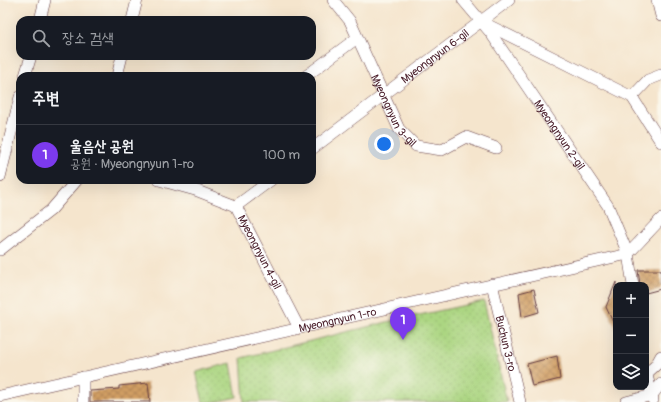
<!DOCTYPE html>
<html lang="ko">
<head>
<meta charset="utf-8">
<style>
  body { margin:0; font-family:Pangolin,"Poor Story",sans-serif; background:#242831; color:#f1f3f6 }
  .controls { position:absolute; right:12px; bottom:12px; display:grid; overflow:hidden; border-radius:8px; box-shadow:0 4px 16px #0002 }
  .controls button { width:36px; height:36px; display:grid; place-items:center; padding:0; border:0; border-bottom:1px solid #363941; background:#171b24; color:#f1f3f6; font:20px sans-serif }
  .you { position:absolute; left:384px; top:144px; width:14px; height:14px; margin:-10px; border:3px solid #fff; border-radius:50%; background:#1a73e8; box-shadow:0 0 0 6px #1a73e833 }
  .badge { display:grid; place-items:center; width:26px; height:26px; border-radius:50%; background:#7c3aed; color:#fff; font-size:13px; font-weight:700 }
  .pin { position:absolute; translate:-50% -33px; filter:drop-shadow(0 1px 2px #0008) }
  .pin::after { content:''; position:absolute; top:21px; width:14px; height:12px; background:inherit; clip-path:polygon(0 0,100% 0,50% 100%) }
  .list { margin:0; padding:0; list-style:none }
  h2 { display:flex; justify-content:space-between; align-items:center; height:52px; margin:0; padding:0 16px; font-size:17px }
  h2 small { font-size:13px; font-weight:400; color:#9ea1a6 }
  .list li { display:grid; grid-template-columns:26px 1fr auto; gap:12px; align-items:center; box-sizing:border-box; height:60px; padding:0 16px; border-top:1px solid #363941 }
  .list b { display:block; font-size:15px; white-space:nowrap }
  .list p { margin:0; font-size:13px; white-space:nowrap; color:#9ea1a6 }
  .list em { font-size:13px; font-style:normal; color:#9ea1a6 }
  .icon { flex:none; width:22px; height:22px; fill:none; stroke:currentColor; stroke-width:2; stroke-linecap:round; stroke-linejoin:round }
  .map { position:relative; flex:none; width:661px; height:402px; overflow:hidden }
  .search { position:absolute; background:#171b24; box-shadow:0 4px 16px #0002; left:16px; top:16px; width:300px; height:44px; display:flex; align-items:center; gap:10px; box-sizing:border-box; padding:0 14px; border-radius:12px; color:#9ea1a6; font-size:15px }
  .panel { position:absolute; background:#171b24; box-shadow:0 4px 16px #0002; left:16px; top:72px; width:300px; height:112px; border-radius:12px }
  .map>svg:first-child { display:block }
  .park { fill:url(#park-dots); stroke:#7b7a56 }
  .building { fill:url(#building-cross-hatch) }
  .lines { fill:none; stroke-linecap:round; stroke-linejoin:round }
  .minor-casing { stroke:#643d43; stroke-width:12 }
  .minor { stroke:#fff; stroke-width:11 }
  .labels { text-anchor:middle; stroke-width:3.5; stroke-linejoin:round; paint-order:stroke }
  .street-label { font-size:11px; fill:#4a1f2b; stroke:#fbf7ec }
</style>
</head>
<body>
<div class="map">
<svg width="661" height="402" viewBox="0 0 661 402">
  <defs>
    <pattern id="park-dots" width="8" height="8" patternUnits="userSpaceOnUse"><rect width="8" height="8" fill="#acd682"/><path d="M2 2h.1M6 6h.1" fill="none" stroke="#96b770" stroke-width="1.8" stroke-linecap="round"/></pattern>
    <pattern id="building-cross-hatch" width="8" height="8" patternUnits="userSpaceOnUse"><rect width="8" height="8" fill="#d09e63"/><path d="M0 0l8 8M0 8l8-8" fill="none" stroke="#ab8052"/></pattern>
  </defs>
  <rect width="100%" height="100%" fill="#fbf7ec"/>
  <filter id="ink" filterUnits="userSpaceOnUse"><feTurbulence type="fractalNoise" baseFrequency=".025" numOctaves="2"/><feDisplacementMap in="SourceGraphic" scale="8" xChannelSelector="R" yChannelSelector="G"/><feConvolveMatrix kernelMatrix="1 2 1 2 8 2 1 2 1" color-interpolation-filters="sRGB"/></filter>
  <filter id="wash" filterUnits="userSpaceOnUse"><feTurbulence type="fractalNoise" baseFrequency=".012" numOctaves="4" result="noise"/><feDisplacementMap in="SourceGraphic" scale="16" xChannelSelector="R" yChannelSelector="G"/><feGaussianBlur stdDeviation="0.9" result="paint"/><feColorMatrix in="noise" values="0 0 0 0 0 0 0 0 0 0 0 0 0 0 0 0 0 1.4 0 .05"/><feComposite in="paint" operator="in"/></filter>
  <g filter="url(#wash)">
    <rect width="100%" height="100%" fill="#f5e5cd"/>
    <!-- park -->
    <path class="park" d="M 484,301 L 507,402 L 244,402 L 241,358 L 387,322 Z
      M 231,363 L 237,397 L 215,402 L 203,402 L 196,372 Z"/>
    <g id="blocks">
      <!-- building -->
      <path class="building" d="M 638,270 L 661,270 L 661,289 L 646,293 L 646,285 L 640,285 Z
        M 616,282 L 616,329 L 606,307 Z
        M 534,289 L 539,312 L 522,317 L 519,293 Z
        M 557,356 L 560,379 L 532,386 L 527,364 Z
        M 148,383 L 150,402 L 90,402 L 90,391 L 119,389 L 119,386 Z"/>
    </g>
  </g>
  <g filter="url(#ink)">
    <use href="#blocks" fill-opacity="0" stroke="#643d43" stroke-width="1"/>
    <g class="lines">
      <defs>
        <g id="minor">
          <path id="s1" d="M 333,0 L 350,21 L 399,129 L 416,146 L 442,150 L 466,137 L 496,148"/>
          <path id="s2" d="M 463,0 L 490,32 L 608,206 L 628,254 L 633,285"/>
          <path d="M 657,0 L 661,16"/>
          <path d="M 40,20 L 45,0"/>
          <path d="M 132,20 L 137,0"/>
          <path d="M 486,24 L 632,97 L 661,142"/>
          <path d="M 25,76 L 31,56"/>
          <path d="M 117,76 L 122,56"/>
          <path d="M 306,76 L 357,38"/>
          <path d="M 632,97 L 648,80 L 661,75"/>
          <path id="s3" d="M 312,149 L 509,0"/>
          <path d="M 0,177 L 20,97"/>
          <path id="s4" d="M 159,180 L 195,190 L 236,206 L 299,328"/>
          <path d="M 236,206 L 271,180"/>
          <path d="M 0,250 L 51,210 L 77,180"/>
          <path id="s5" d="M 492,284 L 520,402"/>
          <path d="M 646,371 L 653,400"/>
          <path d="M 646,374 L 656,365 L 661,356"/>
          <path id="s6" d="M 0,396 L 628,254 L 661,219"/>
          <path d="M 83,402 L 83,377"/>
          <path d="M 626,402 L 652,395 L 661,384"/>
        </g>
      </defs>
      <!-- minor casing -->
      <use href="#minor" class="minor-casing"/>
      <!-- minor -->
      <use href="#minor" class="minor"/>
    </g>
  </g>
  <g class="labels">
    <!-- street labels -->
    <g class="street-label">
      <text dy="4" stroke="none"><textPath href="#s3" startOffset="154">Myeongnyun 6-gil</textPath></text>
      <text dy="4" stroke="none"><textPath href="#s1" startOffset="127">Myeongnyun 3-gil</textPath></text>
      <text dy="4" stroke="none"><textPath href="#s2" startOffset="166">Myeongnyun 2-gil</textPath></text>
      <text dy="4" stroke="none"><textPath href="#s4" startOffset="133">Myeongnyun 4-gil</textPath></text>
      <text dy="4" stroke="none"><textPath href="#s6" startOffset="346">Myeongnyun 1-ro</textPath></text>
      <text dy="4" stroke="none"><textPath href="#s5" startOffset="61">Buchun 3-ro</textPath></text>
    </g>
  </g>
</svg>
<div class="controls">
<button>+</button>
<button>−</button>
<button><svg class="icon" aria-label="layers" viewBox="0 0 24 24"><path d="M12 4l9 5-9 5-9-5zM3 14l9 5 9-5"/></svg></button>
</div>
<div class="you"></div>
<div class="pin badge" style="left:403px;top:340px">1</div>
<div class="search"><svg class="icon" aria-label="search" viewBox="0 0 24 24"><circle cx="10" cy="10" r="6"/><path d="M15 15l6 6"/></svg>장소 검색</div>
<section class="panel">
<h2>주변<small></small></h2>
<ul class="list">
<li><span class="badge">1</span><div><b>울음산 공원</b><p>공원 · Myeongnyun 1-ro</p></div><em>100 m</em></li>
</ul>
</section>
</div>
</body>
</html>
